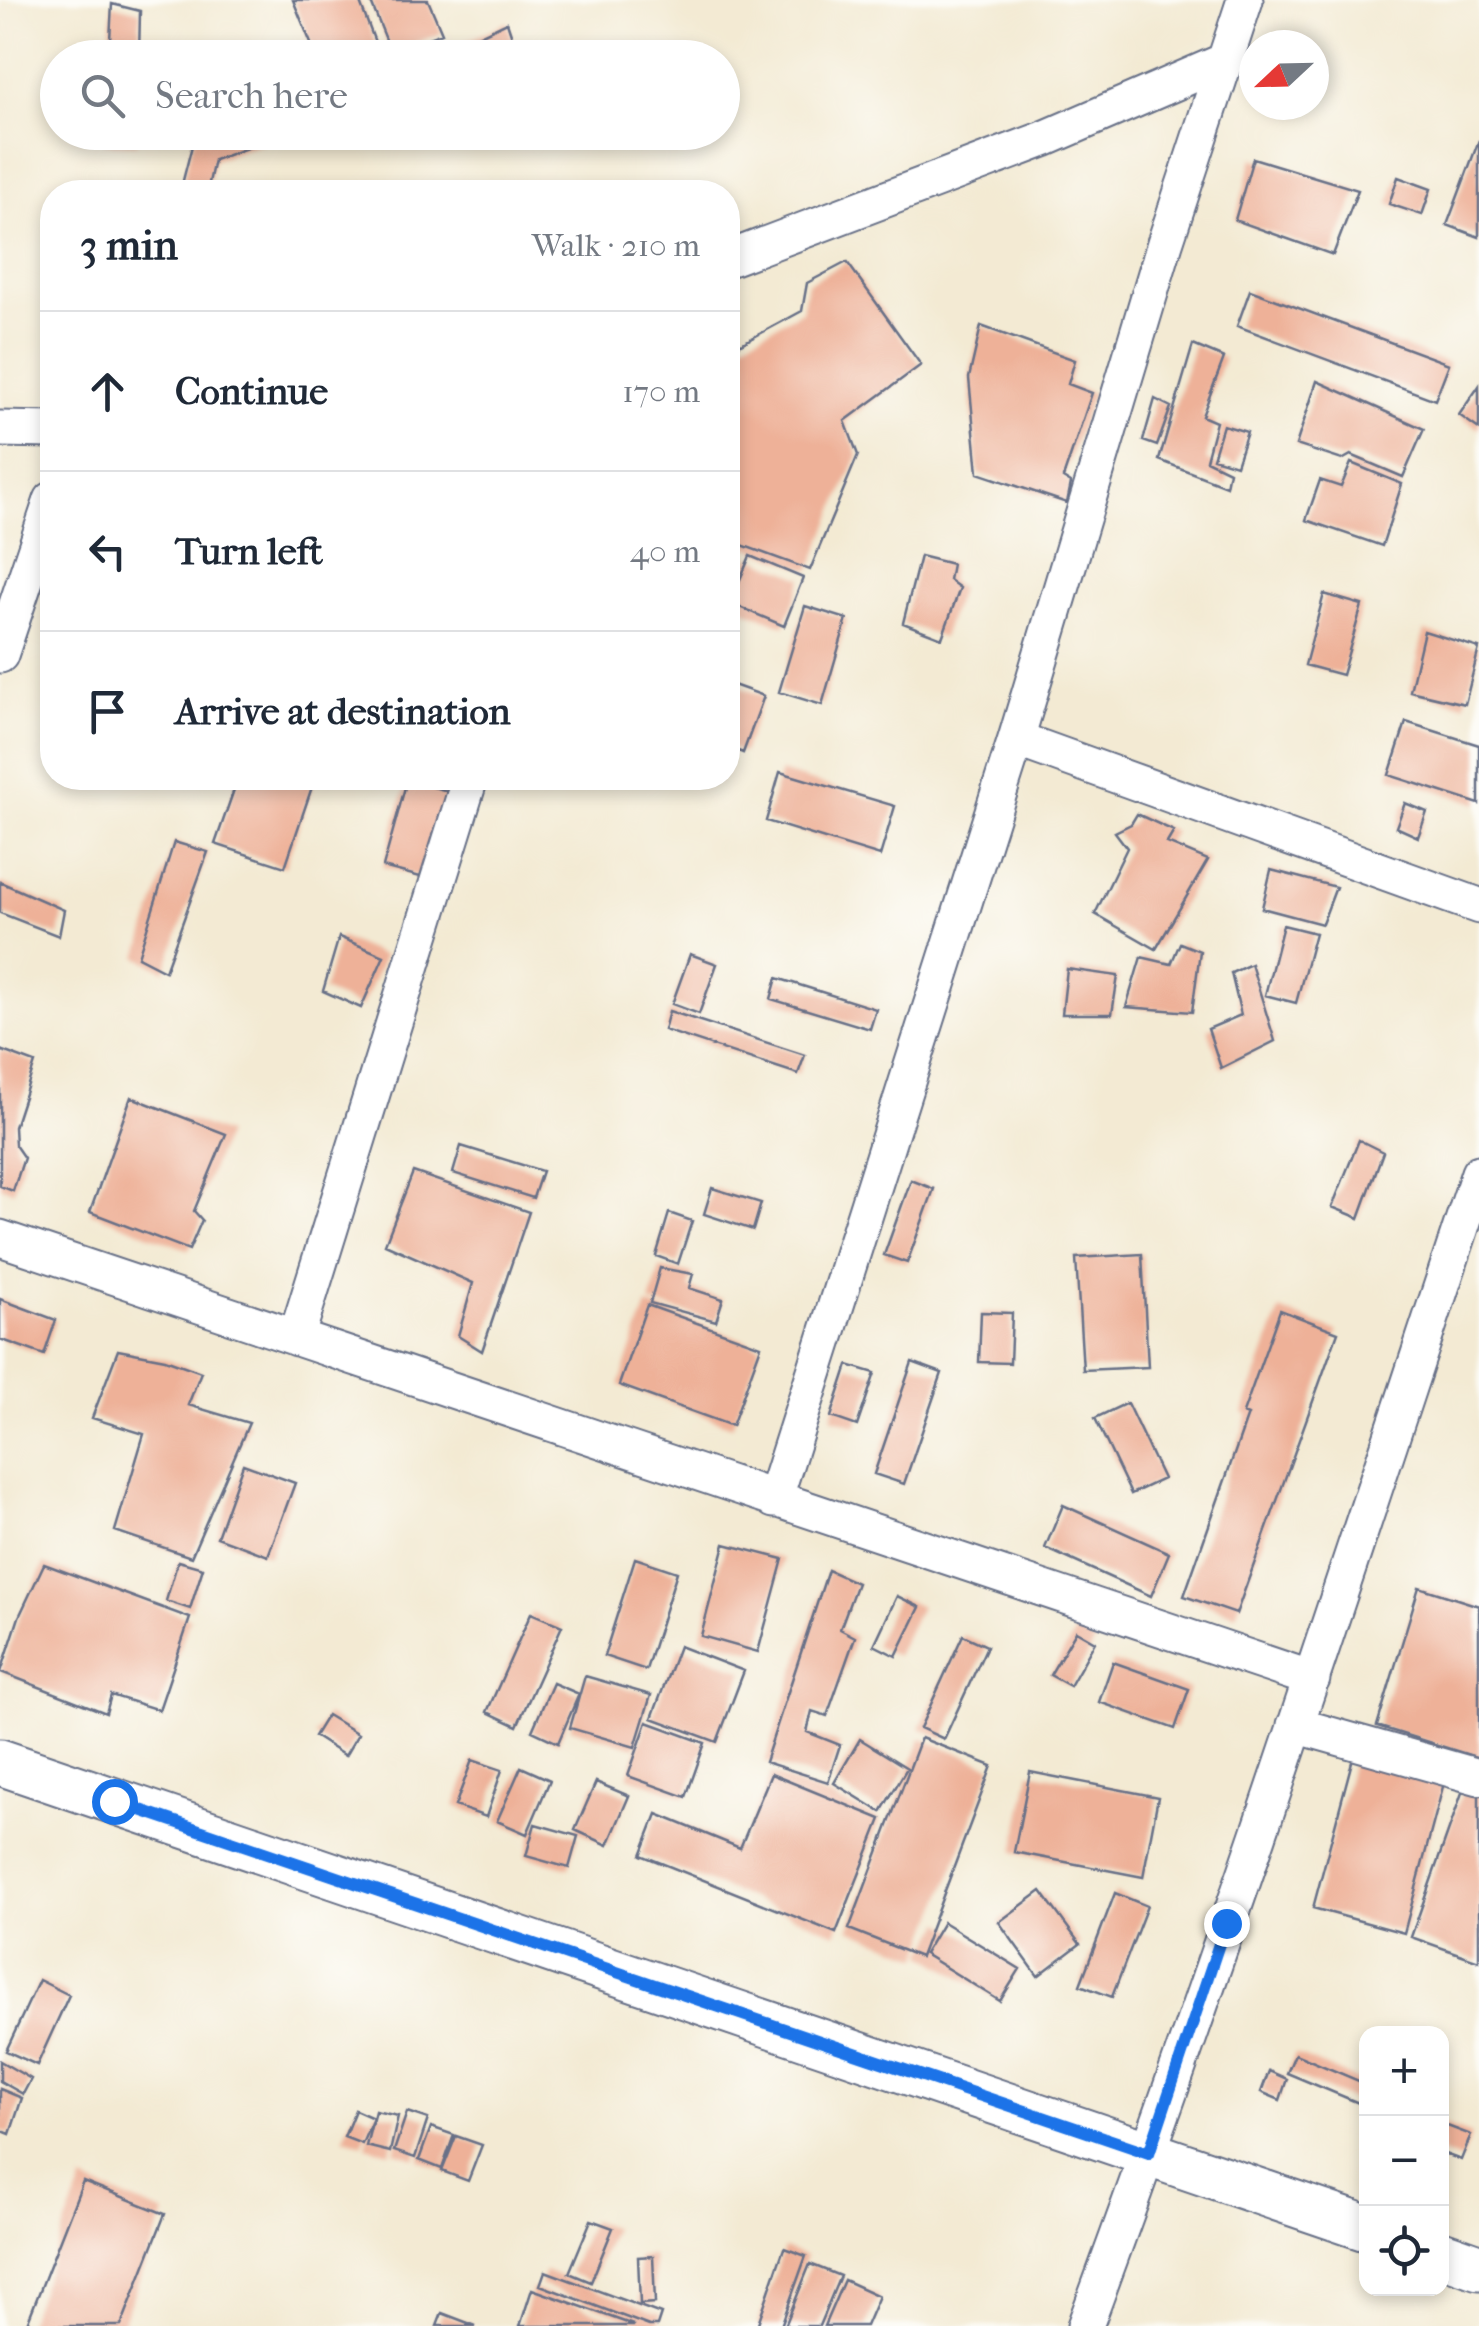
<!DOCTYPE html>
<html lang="en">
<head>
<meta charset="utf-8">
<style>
  body { margin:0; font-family:"IM FELL French Canon",serif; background:#f6f6f7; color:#1f2937 }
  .controls { position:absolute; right:30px; bottom:30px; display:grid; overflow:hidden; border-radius:20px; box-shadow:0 5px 15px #0003 }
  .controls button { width:90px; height:90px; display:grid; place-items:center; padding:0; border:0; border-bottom:2px solid #e0e1e3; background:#fff; color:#1f2937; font:50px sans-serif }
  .compass { position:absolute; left:1239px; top:30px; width:90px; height:90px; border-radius:50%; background:#fff; box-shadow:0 5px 15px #0003; rotate:248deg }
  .stop { position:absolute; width:30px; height:30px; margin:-22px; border:8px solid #1a73e8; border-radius:50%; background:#fff }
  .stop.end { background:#1a73e8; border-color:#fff; box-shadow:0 2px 10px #0008 }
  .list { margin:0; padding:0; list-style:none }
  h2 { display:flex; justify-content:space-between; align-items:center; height:130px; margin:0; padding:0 40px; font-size:42px }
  h2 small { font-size:32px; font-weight:400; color:#747a83 }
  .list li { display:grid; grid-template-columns:65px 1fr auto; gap:30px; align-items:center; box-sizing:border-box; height:160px; padding:0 40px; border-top:2px solid #e0e1e3 }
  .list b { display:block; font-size:38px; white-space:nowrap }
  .list em { font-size:32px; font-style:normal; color:#747a83 }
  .icon { flex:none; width:55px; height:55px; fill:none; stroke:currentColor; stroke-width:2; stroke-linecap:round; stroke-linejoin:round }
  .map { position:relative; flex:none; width:1479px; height:2326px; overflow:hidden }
  .search { position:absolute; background:#fff; box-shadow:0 5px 15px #0003; left:40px; top:40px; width:700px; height:110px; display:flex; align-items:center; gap:25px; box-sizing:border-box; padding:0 35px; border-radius:55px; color:#747a83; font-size:38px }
  .panel { position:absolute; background:#fff; box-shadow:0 5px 15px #0003; left:40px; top:180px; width:700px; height:610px; border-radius:40px }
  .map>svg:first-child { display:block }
  .building { fill:#eeb198 }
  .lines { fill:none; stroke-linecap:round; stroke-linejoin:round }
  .minor-casing { stroke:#677087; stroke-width:39 }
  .tertiary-casing { stroke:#677087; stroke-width:49 }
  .minor { stroke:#fff; stroke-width:35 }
  .tertiary { stroke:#fff; stroke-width:45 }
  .route { stroke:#1a73e8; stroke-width:12 }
</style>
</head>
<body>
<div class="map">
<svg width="1479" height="2326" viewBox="0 0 1479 2326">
  <rect width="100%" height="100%" fill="#fdfcf7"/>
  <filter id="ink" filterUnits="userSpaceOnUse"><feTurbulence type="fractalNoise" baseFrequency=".01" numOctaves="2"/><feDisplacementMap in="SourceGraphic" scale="20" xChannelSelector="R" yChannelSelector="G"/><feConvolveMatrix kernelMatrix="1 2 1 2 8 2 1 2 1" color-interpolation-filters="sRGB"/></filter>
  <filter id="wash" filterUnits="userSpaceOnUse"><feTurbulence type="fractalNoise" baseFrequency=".0048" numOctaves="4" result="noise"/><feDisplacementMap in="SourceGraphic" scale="40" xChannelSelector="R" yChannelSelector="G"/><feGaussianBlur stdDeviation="2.25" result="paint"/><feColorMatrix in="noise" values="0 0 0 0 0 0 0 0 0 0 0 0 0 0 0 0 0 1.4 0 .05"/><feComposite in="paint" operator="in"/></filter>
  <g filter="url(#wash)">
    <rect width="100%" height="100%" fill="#f3ead3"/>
    <g id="blocks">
      <!-- building -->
      <path class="building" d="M 293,0 L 359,0 L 381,58 L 317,58 Z
        M 370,0 L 428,0 L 442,33 L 391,52 Z
        M 112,4 L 140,11 L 139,58 L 109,58 Z
        M 507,22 L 519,58 L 432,58 Z
        M 106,132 L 137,132 L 137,144 L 105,144 Z
        M 209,132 L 270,132 L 269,140 L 214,160 L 207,192 L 180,192 L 194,138 Z
        M 339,132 L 381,132 L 380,142 L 338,136 Z
        M 1479,140 L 1479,237 L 1447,225 Z
        M 1253,158 L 1358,190 L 1333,255 L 1235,220 Z
        M 1398,177 L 1431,189 L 1422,215 L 1389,204 Z
        M 847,262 L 921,365 L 845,421 L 858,455 L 810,570 L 728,540 L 728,351 L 802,311 L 807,283 Z
        M 1250,290 L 1449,364 L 1435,400 L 1237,326 Z
        M 981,326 L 1075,360 L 1068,384 L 1092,393 L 1063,478 L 1071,483 L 1067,503 L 978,473 L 969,378 Z
        M 1193,345 L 1224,358 L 1202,416 L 1216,422 L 1206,460 L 1229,471 L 1226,486 L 1159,460 Z
        M 1317,381 L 1424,429 L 1403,477 L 1351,455 L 1342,460 L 1296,445 Z
        M 1479,386 L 1479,429 L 1459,415 Z
        M 1155,399 L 1171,407 L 1157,446 L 1143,441 Z
        M 1223,425 L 1247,432 L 1236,465 L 1213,458 Z
        M 1351,463 L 1402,484 L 1382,546 L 1306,520 L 1320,480 L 1341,487 Z
        M 750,556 L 803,578 L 784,626 L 730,603 Z
        M 920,556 L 952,564 L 949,580 L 960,588 L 942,638 L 903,623 Z
        M 1324,594 L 1362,605 L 1342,675 L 1305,665 Z
        M 805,606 L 847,619 L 822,705 L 779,692 Z
        M 1424,631 L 1479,648 L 1465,704 L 1410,691 Z
        M 728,683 L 764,696 L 743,753 L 728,747 Z
        M 1406,722 L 1479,745 L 1479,804 L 1389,775 Z
        M 780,772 L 895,806 L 880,856 L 766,821 Z
        M 238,778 L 315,778 L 285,867 L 215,844 Z
        M 407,780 L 448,791 L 424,878 L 383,867 Z
        M 1405,803 L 1427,812 L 1418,837 L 1396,827 Z
        M 1137,814 L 1174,831 L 1167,843 L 1208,860 L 1156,949 L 1095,914 L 1127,848 L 1115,832 L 1131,824 Z
        M 174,842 L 208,852 L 165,971 L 138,957 Z
        M 1271,870 L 1336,887 L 1322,924 L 1262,908 Z
        M 0,882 L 64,910 L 59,936 L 0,913 Z
        M 1283,925 L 1315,933 L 1296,1003 L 1265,995 Z
        M 339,937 L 384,956 L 361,1008 L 323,991 Z
        M 1180,943 L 1200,951 L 1192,1012 L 1126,1007 L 1141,957 L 1171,964 Z
        M 690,954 L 717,964 L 699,1014 L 672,1004 Z
        M 1251,964 L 1275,1041 L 1221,1068 L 1208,1029 L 1241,1015 L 1231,973 Z
        M 1067,969 L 1118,976 L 1112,1014 L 1062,1014 Z
        M 777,978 L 876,1009 L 870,1029 L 771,999 Z
        M 669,1011 L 805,1055 L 798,1074 L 664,1030 Z
        M 0,1050 L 35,1063 L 14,1127 L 15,1145 L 24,1158 L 13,1191 L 0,1186 Z
        M 131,1097 L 226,1134 L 194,1211 L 202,1220 L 189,1250 L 90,1212 Z
        M 1359,1140 L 1383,1152 L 1359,1218 L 1332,1207 Z
        M 461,1146 L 542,1171 L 533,1198 L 453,1173 Z
        M 413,1172 L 529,1212 L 482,1351 L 458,1336 L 473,1283 L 385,1244 Z
        M 911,1180 L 934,1189 L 907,1263 L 884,1255 Z
        M 712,1188 L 761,1203 L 753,1230 L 704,1214 Z
        M 669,1213 L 692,1221 L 678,1264 L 656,1256 Z
        M 1142,1254 L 1148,1367 L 1083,1370 L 1076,1258 Z
        M 660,1268 L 693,1274 L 689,1288 L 723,1299 L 716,1321 L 650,1303 Z
        M 0,1299 L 56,1320 L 44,1355 L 0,1339 Z
        M 647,1305 L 761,1346 L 732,1426 L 619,1385 Z
        M 1280,1310 L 1338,1332 L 1236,1614 L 1184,1596 L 1248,1415 L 1243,1413 Z
        M 981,1312 L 1012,1313 L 1010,1363 L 979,1362 Z
        M 118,1350 L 165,1359 L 201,1372 L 188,1405 L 249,1423 L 191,1557 L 115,1531 L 144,1434 L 92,1418 Z
        M 912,1362 L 942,1373 L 904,1484 L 874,1474 Z
        M 848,1365 L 875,1373 L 857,1426 L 831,1417 Z
        M 1127,1403 L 1163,1479 L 1131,1494 L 1095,1418 Z
        M 243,1464 L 295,1483 L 268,1556 L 217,1537 Z
        M 1063,1505 L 1169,1553 L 1151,1596 L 1045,1548 Z
        M 725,1544 L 783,1559 L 758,1652 L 701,1636 Z
        M 635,1558 L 677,1572 L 646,1670 L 604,1656 Z
        M 178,1561 L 203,1568 L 190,1609 L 166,1601 Z
        M 44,1564 L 190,1618 L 159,1710 L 111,1695 L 106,1713 L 1,1672 L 19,1617 Z
        M 828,1570 L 857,1583 L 840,1629 L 855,1637 L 827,1716 L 812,1711 L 807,1732 L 840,1745 L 828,1782 L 765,1762 Z
        M 1419,1587 L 1479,1606 L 1479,1758 L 1377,1726 Z
        M 897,1596 L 920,1607 L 896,1656 L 874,1645 Z
        M 531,1613 L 562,1626 L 517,1726 L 487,1712 Z
        M 1076,1631 L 1095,1642 L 1070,1686 L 1050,1675 Z
        M 963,1635 L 987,1646 L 944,1739 L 920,1728 Z
        M 679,1646 L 744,1671 L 717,1742 L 652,1718 Z
        M 1113,1662 L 1189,1689 L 1175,1729 L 1099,1702 Z
        M 585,1676 L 651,1695 L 635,1747 L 570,1728 Z
        M 553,1683 L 579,1694 L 558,1743 L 532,1731 Z
        M 327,1715 L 358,1734 L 345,1756 L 314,1736 Z
        M 647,1722 L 705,1743 L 686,1797 L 628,1776 Z
        M 921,1738 L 992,1766 L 920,1957 L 849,1929 Z
        M 860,1739 L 907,1768 L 881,1812 L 834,1783 Z
        M 1354,1754 L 1445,1779 L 1404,1933 L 1313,1908 Z
        M 472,1760 L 502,1770 L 486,1817 L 455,1806 Z
        M 521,1767 L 550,1780 L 527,1834 L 497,1821 Z
        M 1030,1772 L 1158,1797 L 1143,1877 L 1014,1852 Z
        M 771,1774 L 881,1819 L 836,1933 L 641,1855 L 657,1814 L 740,1848 Z
        M 596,1782 L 629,1796 L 608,1845 L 575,1830 Z
        M 1465,1784 L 1479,1789 L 1479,1961 L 1411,1937 Z
        M 535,1824 L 578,1836 L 569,1868 L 526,1856 Z
        M 1041,1891 L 1080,1944 L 1038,1976 L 999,1922 Z
        M 1115,1893 L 1147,1906 L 1112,1997 L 1080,1985 Z
        M 943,1922 L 1020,1969 L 1000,2001 L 924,1954 Z
        M 39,1980 L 69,1995 L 37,2065 L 6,2051 Z
        M 1295,2054 L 1366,2084 L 1366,2106 L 1287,2073 Z
        M 0,2061 L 31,2079 L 23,2094 L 0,2081 Z
        M 1269,2071 L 1287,2079 L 1280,2100 L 1261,2092 Z
        M 0,2089 L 22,2098 L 10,2134 L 0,2130 Z
        M 355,2110 L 373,2118 L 362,2144 L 344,2137 Z
        M 375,2111 L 398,2116 L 390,2152 L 366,2146 Z
        M 407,2112 L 428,2119 L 415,2158 L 394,2151 Z
        M 1442,2124 L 1471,2135 L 1461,2160 L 1442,2153 Z
        M 431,2127 L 454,2135 L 442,2169 L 419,2160 Z
        M 456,2136 L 482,2145 L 468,2181 L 442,2171 Z
        M 83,2181 L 165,2214 L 121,2326 L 26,2326 Z
        M 591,2220 L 613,2228 L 591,2282 L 569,2273 Z
        M 784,2248 L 806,2256 L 781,2326 L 757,2326 Z
        M 653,2256 L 655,2303 L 640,2304 L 638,2257 Z
        M 810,2264 L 840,2276 L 819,2326 L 785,2326 Z
        M 545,2271 L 661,2314 L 657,2326 L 649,2326 L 540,2285 Z
        M 844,2280 L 879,2296 L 866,2326 L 824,2326 Z
        M 532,2289 L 633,2325 L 633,2326 L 520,2326 Z
        M 442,2313 L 476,2326 L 437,2326 Z"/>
    </g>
  </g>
  <g filter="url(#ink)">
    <use href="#blocks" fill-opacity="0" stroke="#677087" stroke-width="2.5"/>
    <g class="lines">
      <defs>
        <path id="minor" d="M 728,259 L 1044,139 L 1227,60
          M 0,429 L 52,430
          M 0,655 L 52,500
          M 1016,739 L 1479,906
          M 0,1238 L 1312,1679
          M 296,1338 L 470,778
          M 774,1500 L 1016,739 L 1165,243 L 1245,0
          M 1295,1725 L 1479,1777
          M 1085,2326 C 1226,1945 1351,1559 1479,1173"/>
        <path id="tertiary" d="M 0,1762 L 1366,2228
          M 1442,2254 L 1479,2267"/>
      </defs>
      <!-- minor casing -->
      <use href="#minor" class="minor-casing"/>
      <!-- tertiary casing -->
      <use href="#tertiary" class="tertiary-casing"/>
      <!-- minor -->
      <use href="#minor" class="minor"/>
      <!-- tertiary -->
      <use href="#tertiary" class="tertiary"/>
    </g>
  </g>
  <g class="lines" filter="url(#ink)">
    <!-- route -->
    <path class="route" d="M 114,1801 L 1149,2153 L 1226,1923"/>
  </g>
</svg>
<div class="controls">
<button>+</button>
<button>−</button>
<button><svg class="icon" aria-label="locate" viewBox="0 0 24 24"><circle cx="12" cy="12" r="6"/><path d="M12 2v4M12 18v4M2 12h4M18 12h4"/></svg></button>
</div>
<svg class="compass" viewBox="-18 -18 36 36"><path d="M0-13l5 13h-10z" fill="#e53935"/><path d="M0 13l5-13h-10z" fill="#747a83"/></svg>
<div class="stop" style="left:114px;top:1801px"></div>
<div class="stop end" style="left:1226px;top:1923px"></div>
<div class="search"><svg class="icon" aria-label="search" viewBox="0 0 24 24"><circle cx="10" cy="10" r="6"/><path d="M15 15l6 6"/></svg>Search here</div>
<section class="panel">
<h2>3 min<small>Walk · 210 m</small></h2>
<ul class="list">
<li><svg class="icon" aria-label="ahead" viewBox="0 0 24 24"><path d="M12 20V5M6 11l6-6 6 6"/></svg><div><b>Continue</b></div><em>170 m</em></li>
<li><svg class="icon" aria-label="left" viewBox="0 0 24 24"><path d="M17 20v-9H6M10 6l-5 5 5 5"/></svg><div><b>Turn left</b></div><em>40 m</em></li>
<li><svg class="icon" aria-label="arrive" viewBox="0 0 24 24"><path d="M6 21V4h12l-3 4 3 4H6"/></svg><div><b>Arrive at destination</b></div></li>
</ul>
</section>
</div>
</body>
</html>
